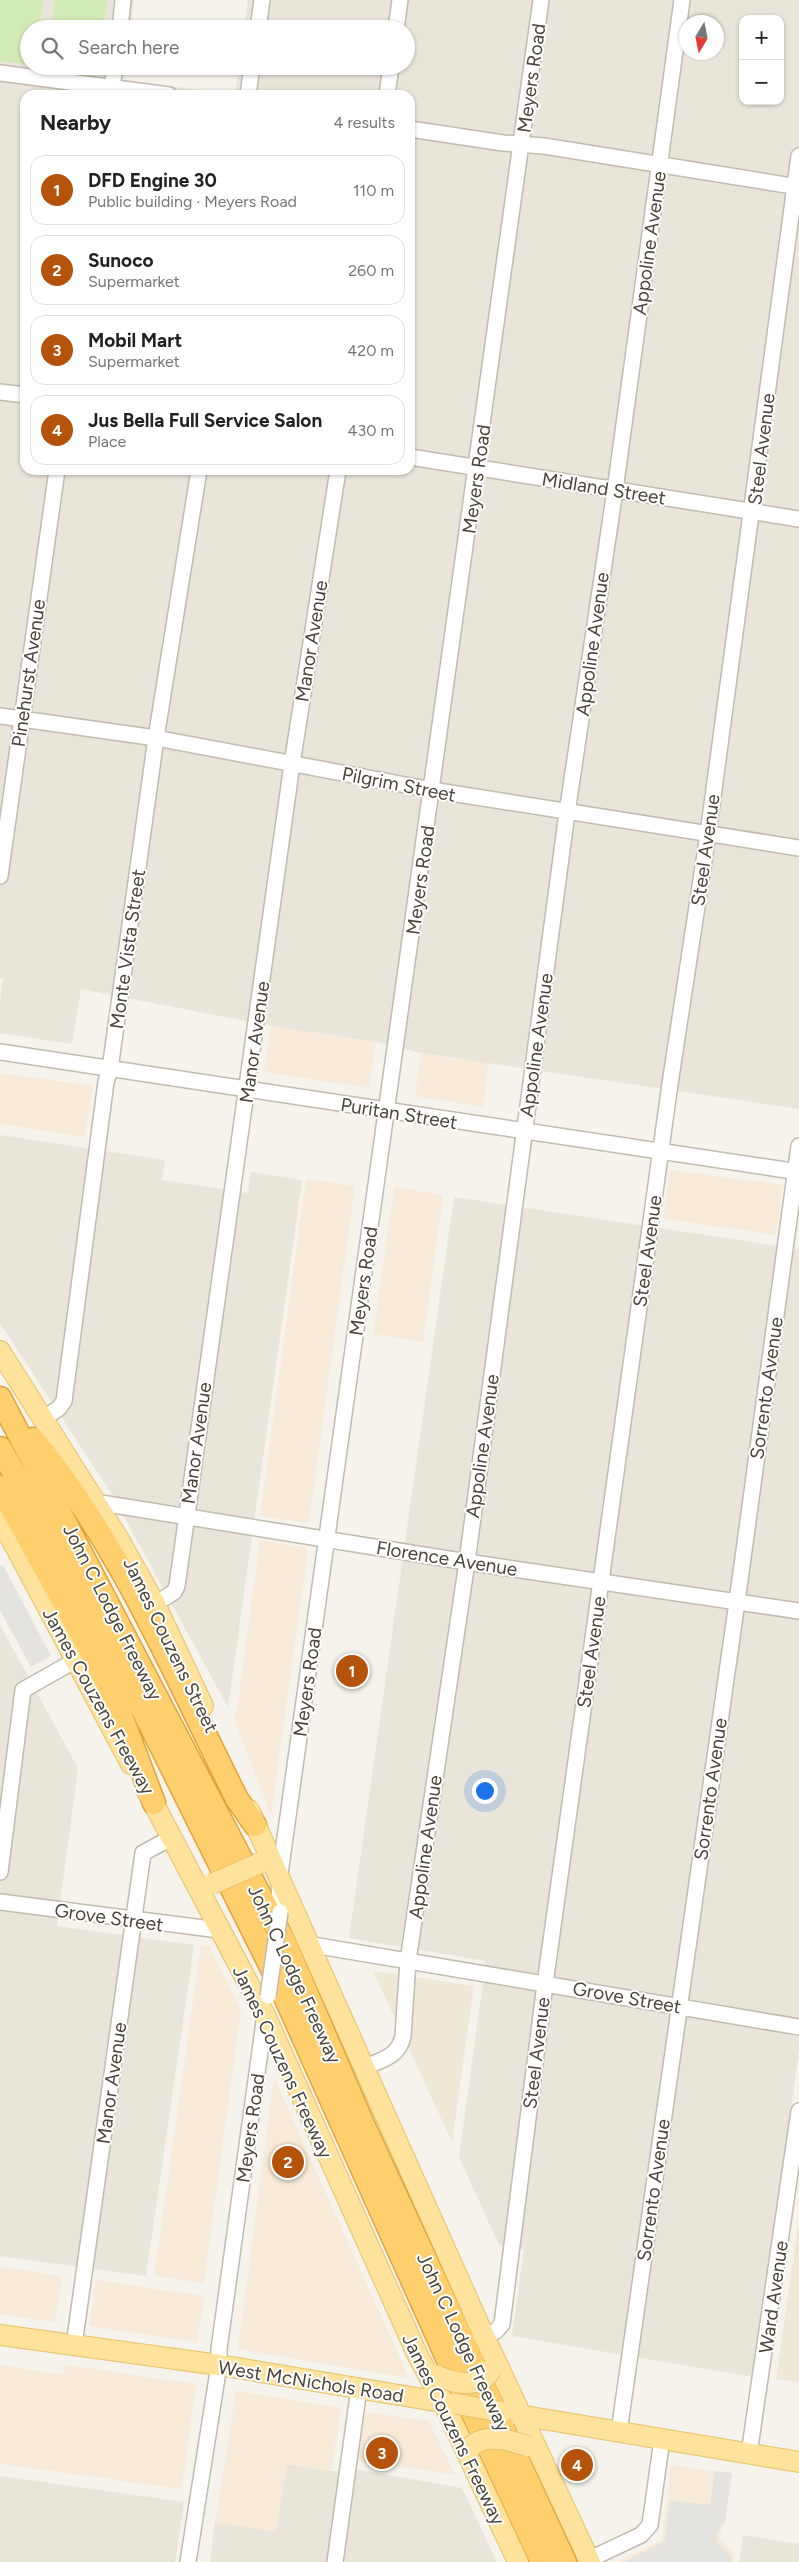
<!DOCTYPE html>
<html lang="en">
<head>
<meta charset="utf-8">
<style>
  body { margin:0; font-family:Figtree,sans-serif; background:#f2f2f2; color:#222 }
  .controls { position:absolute; right:15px; top:15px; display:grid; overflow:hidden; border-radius:10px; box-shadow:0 1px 4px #0004 }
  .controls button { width:45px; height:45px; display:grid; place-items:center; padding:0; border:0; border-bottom:1px solid #e0e0e0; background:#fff; color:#222; font:25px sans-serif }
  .compass { position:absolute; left:679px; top:15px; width:45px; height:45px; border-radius:50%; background:#fff; box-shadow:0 1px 4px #0004; rotate:190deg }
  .you { position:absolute; left:484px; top:1790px; width:18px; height:18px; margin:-12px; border:4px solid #fff; border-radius:50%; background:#1a73e8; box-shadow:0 0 0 8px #1a73e833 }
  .badge { display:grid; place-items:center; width:32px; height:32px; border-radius:50%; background:#b45309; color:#fff; font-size:16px; font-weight:700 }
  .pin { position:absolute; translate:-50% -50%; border:2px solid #fff; box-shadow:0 1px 5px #0006 }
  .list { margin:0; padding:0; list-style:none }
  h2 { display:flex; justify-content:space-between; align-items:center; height:65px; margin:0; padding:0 20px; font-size:21px }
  h2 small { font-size:16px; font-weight:400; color:#767676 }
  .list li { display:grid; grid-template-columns:32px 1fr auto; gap:15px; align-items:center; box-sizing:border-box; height:70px; margin:0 10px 10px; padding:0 10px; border:1px solid #e0e0e0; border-radius:15px }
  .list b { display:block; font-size:19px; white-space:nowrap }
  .list p { margin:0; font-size:16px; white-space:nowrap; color:#767676 }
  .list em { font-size:16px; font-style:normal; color:#767676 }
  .icon { flex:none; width:28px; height:28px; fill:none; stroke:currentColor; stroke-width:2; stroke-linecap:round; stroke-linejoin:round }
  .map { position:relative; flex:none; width:799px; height:2562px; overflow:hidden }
  .search { position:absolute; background:#fff; box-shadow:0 1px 4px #0004; left:20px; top:20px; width:395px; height:55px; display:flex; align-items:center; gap:12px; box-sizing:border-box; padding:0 18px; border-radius:28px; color:#767676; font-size:19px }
  .panel { position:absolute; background:#fff; box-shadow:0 1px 4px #0004; left:20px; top:90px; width:395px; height:385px; border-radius:15px }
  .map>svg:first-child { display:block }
  .residential { fill:#eae5da; fill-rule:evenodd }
  .commercial { fill:#f7ead8 }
  .education { fill:#efe8d6 }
  .green { fill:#d2eab5 }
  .parking { fill:#e5e3e0 }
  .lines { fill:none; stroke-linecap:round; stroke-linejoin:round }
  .minor-casing { stroke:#c2bbae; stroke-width:18 }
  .major-casing { stroke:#e6c16a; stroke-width:22 }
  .highway-casing { stroke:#e0a43c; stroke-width:25 }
  .minor { stroke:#fff; stroke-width:15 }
  .major { stroke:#ffe39c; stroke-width:20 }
  .highway { stroke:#ffcf6e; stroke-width:22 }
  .minor-bridge-casing { stroke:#c2bbae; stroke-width:18; stroke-linecap:butt }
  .major-bridge-casing { stroke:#e6c16a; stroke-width:22; stroke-linecap:butt }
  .minor-bridge { stroke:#fff; stroke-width:15 }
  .major-bridge { stroke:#ffe39c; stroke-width:20 }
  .labels { text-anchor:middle; stroke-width:4; stroke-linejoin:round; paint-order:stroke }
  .street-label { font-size:19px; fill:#4b4439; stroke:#fff }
</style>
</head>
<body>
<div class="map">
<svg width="799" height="2562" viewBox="0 0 799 2562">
  <rect width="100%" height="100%" fill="#f6f3ec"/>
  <!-- residential -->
  <path class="residential" d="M 0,0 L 134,0 L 130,29 L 29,29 L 29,66 L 125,66 L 124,80 L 235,95 L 239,66 L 406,66 L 406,29 L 244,29 L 248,0 L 799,0 L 799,1109 L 421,1053 L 376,1042 L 271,1026 L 81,989 L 72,1044 L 0,1033 L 0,1002 L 3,979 L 0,979 ZM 743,19 L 780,19 L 780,101 L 743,101 ZM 686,22 L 716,22 L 716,52 L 686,52 ZM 25,95 L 410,95 L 410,470 L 25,470 Z
    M 0,1135 L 165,1160 L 162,1180 L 248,1193 L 251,1172 L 302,1180 L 228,1707 L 111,1493 L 0,1323 Z
    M 454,1197 L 799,1249 L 799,2051 L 753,2377 L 512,2336 L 524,2249 L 499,2245 L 459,2157 L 486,1961 L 349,1938 Z
    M 0,1625 L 78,1768 L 57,1926 L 194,1945 L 146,2276 L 0,2256 Z
    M 287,2464 L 331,2471 L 360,2470 L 462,2488 L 497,2562 L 210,2562 L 215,2522 L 276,2532 Z
    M 0,2476 L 184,2502 L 175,2562 L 0,2562 Z
    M 743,2535 L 799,2544 L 799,2562 L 739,2562 Z"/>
  <!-- commercial -->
  <path class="commercial" d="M 271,1026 L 376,1042 L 369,1088 L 264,1072 Z
    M 421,1053 L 489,1063 L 483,1107 L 415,1096 Z
    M 0,1073 L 93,1086 L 85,1137 L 0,1124 Z
    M 670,1170 L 783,1185 L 776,1235 L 663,1219 Z
    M 306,1179 L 355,1186 L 309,1523 L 260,1516 Z
    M 394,1187 L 443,1195 L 423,1342 L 373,1334 Z
    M 260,1540 L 308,1548 L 271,1816 L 233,1716 L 237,1710 Z
    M 201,1945 L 209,1946 L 241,2010 L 204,2283 L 154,2276 Z
    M 274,2077 L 316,2171 L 409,2378 L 238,2349 Z
    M 0,2267 L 62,2276 L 55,2322 L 0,2314 Z
    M 96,2280 L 204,2296 L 197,2342 L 89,2326 Z
    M 0,2365 L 64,2375 L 66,2365 L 196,2384 L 182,2489 L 0,2464 Z
    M 236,2391 L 341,2408 L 331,2471 L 287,2464 L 276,2532 L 215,2522 Z
    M 365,2412 L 429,2421 L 455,2475 L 358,2461 Z
    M 671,2464 L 729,2475 L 720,2538 L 734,2554 L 733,2562 L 618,2562 L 662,2540 Z"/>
  <!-- education -->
  <path class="education" d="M 373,1971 L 474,1986 L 452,2142 Z
    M 799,2218 L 799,2382 L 776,2379 Z"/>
  <!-- green -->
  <path class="green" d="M 0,0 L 43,0 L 39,29 L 29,29 L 29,65 L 0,61 Z
    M 55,0 L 107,0 L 103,29 L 52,29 Z"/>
  <!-- parking -->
  <path class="parking" d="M 3,1565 L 51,1656 L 31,1667 L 0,1610 L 0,1566 Z
    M 715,2471 L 732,2473 L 725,2522 L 718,2531 L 716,2540 L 732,2557 L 731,2562 L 624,2562 L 665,2541 L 670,2500 L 710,2505 Z"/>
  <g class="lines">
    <defs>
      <path id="minor" d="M 120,29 L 123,0
        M 258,29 L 262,0
        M 396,29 L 400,0
        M 0,73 L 169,95
        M 111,95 L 115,66
        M 248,95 L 252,66
        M 387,95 L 391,66
        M 410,129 L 503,143 L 544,146 L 799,187
        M 0,392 L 25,395
        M 410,457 L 799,519
        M 0,716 L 156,738 L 432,790 L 799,848
        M 0,876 L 57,470
        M 0,1052 L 799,1172
        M 43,1419 L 59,1408 L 64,1401 L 106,1082 L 110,1069 L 156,738 L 199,470
        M 95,1502 L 467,1562 L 799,1611
        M 155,1604 L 174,1592 L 177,1586 L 292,764 L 338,470
        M 0,1872 L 23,1690 L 76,1660
        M 0,1902 L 219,1930
        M 280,1912 L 279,1881 L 541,0
        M 307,1944 L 799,2027
        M 363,2068 C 381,2060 399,2057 403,2036 L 408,1961 L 467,1562 L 567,813 L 615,490 L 682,0
        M 484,2336 L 496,2331 L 502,2324 L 545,1984 L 670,1084 L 708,834 L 799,156
        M 74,2345 L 143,1853 L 171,1838
        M 619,2432 L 737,1602 L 799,1146
        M 749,2454 L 799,2111
        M 588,2560 L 641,2535 L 650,2525 L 662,2439
        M 188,2562 L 219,2365 L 219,2349 L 265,2015
        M 335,2562 L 359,2388"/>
      <path id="major" d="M 0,1351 L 118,1538 L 155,1604 L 203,1706
        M 0,1518 L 131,1764
        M 146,1789 L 265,2015 L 418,2356 L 443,2402 L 518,2562
        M 249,1810 L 484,2336 L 590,2562
        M 0,2335 L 219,2365 L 453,2404
        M 513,2414 L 799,2462"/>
      <path id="highway" d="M 0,1398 L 285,1943 L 363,2124 L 565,2562
        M 33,1439 C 121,1546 175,1676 237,1799 L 255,1825
        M 0,1448 L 108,1640 L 277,1979 L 447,2358 L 542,2562
        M 0,1487 L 95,1659 L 116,1702 L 154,1803"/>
    </defs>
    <!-- minor casing -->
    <use href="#minor" class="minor-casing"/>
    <!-- major casing -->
    <use href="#major" class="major-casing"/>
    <!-- highway casing -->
    <use href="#highway" class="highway-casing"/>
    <!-- minor -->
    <use href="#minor" class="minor"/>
    <!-- major -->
    <use href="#major" class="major"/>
    <!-- highway -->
    <use href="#highway" class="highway"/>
    <defs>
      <path id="minor-bridge" d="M 268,1996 L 280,1912"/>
      <path id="major-bridge" d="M 212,1884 L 260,1863
        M 435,2375 C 453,2383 480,2390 491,2370
        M 457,2404 L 502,2412
        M 469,2449 C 482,2432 510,2440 527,2446"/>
    </defs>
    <!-- minor-bridge casing -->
    <use href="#minor-bridge" class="minor-bridge-casing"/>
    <!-- major-bridge casing -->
    <use href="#major-bridge" class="major-bridge-casing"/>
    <!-- minor-bridge -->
    <use href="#minor-bridge" class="minor-bridge"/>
    <!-- major-bridge -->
    <use href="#major-bridge" class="major-bridge"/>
  </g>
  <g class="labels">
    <!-- street labels -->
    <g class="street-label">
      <text transform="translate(531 78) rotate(-82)" y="7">Meyers Road</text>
      <text transform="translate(649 243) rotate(-82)" y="7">Appoline Avenue</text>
      <text transform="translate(761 449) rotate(-83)" y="7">Steel Avenue</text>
      <text transform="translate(476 479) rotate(-82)" y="7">Meyers Road</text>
      <text transform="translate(604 488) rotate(9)" y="7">Midland Street</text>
      <text transform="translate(311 641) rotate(-81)" y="7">Manor Avenue</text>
      <text transform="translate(592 644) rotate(-82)" y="7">Appoline Avenue</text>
      <text transform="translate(28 673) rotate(-82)" y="7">Pinehurst Avenue</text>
      <text transform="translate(399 784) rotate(11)" y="7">Pilgrim Street</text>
      <text transform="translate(705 850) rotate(-82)" y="7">Steel Avenue</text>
      <text transform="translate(420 880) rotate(-82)" y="7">Meyers Road</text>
      <text transform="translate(127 949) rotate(-82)" y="7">Monte Vista Street</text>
      <text transform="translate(254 1042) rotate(-82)" y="7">Manor Avenue</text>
      <text transform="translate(536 1045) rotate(-82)" y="7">Appoline Avenue</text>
      <text transform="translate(399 1113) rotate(9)" y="7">Puritan Street</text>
      <text transform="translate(647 1251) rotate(-82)" y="7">Steel Avenue</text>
      <text transform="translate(363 1281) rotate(-82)" y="7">Meyers Road</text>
      <text transform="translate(766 1388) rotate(-82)" y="7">Sorrento Avenue</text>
      <text transform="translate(196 1443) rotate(-82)" y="7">Manor Avenue</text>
      <text transform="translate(482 1446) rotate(-82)" y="7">Appoline Avenue</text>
      <text transform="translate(447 1558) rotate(9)" y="7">Florence Avenue</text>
      <text transform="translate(113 1612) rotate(63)" y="7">John C Lodge Freeway</text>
      <text transform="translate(171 1645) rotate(64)" y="7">James Couzens Street</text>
      <text transform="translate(591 1652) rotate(-82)" y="7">Steel Avenue</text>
      <text transform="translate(307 1682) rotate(-82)" y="7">Meyers Road</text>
      <text transform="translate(99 1701) rotate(61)" y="7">James Couzens Freeway</text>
      <text transform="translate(710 1789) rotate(-82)" y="7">Sorrento Avenue</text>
      <text transform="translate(425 1847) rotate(-82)" y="7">Appoline Avenue</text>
      <text transform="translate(109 1917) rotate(8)" y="7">Grove Street</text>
      <text transform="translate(295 1974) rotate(65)" y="7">John C Lodge Freeway</text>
      <text transform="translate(627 1997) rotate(10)" y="7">Grove Street</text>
      <text transform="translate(536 2053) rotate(-83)" y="7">Steel Avenue</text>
      <text transform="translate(283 2062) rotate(65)" y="7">James Couzens Freeway</text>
      <text transform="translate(111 2083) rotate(-82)" y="7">Manor Avenue</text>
      <text transform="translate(250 2128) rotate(-82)" y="7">Meyers Road</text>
      <text transform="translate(653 2190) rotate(-82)" y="7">Sorrento Avenue</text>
      <text transform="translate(773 2297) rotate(-82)" y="7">Ward Avenue</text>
      <text transform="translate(464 2342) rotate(65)" y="7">John C Lodge Freeway</text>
      <text transform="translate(311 2381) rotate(9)" y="7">West McNichols Road</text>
      <text transform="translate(454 2429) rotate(64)" y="7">James Couzens Freeway</text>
    </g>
  </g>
</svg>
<div class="controls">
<button>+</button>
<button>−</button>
</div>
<svg class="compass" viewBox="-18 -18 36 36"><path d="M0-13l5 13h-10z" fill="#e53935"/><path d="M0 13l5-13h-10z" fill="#767676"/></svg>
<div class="you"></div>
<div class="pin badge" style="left:352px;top:1671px">1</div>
<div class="pin badge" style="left:288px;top:2162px">2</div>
<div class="pin badge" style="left:382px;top:2453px">3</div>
<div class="pin badge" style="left:577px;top:2465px">4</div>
<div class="search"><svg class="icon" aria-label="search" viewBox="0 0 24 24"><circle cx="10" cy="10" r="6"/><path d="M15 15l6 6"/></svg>Search here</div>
<section class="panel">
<h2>Nearby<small>4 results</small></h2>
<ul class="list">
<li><span class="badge">1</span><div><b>DFD Engine 30</b><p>Public building · Meyers Road</p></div><em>110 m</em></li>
<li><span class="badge">2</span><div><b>Sunoco</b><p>Supermarket</p></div><em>260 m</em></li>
<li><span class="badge">3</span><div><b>Mobil Mart</b><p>Supermarket</p></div><em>420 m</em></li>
<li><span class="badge">4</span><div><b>Jus Bella Full Service Salon</b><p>Place</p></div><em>430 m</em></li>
</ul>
</section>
</div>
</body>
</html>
